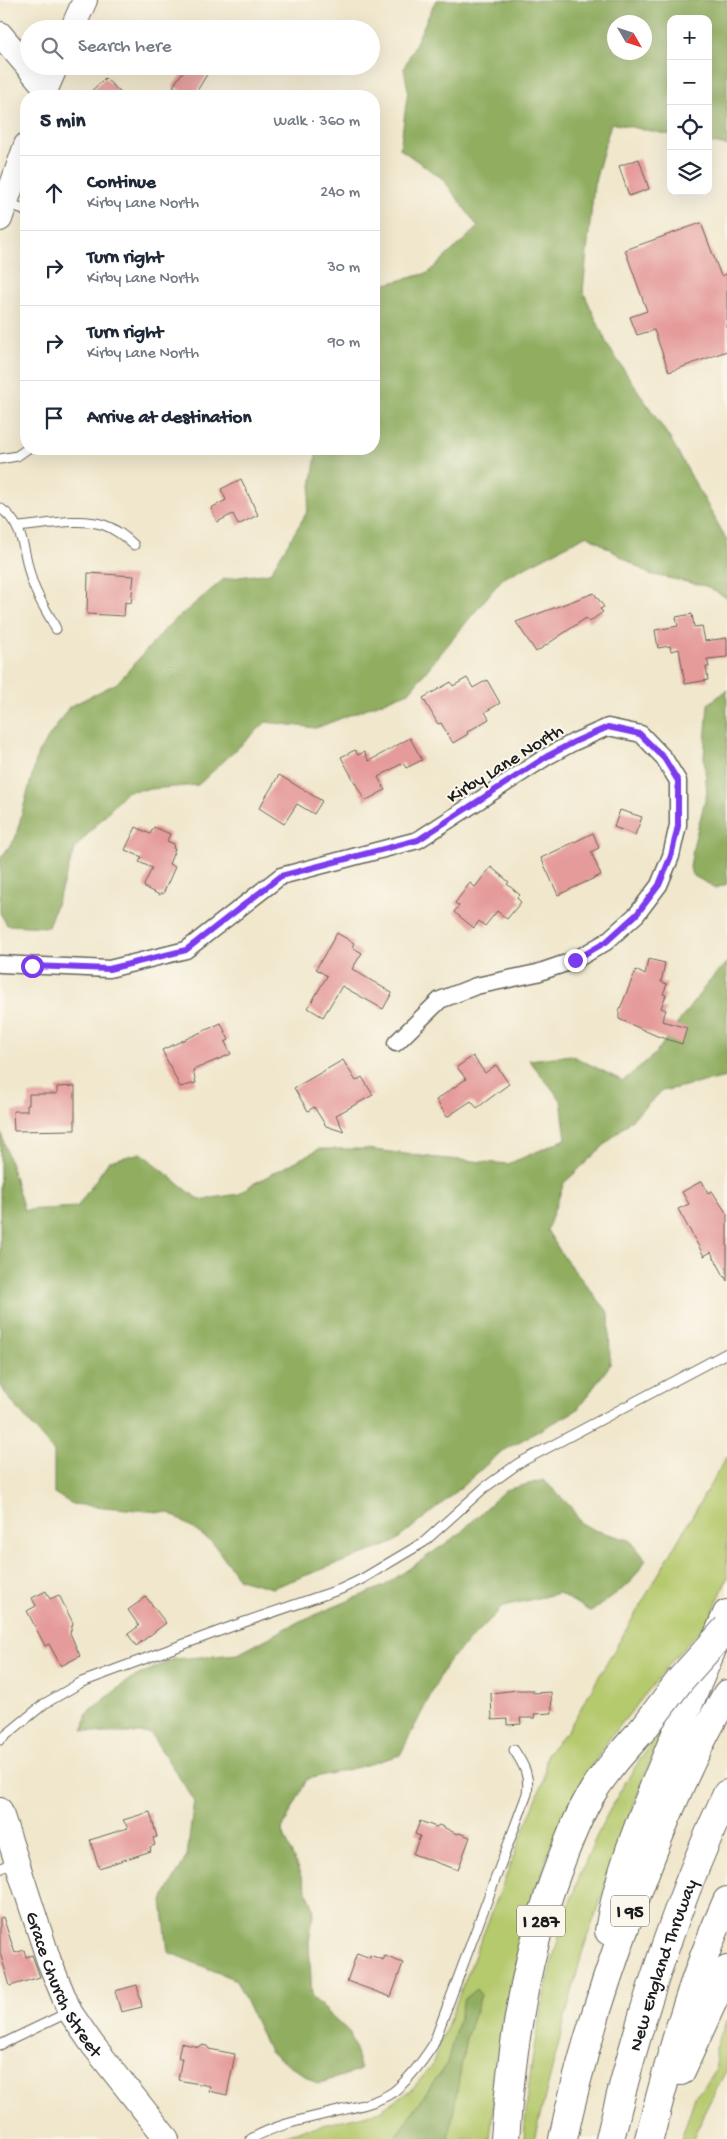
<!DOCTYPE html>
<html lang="en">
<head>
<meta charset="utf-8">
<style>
  body { margin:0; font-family:"Gochi Hand",sans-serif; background:#f2f2f3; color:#1f2937 }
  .controls { position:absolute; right:15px; top:15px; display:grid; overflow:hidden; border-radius:10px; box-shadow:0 5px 20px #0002 }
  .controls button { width:45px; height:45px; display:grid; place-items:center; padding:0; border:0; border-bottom:1px solid #e0e1e3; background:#fff; color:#1f2937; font:25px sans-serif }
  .compass { position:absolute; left:607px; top:15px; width:45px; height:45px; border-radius:50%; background:#fff; box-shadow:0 5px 20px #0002; rotate:129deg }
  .stop { position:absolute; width:15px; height:15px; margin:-11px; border:4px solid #7c3aed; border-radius:50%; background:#fff }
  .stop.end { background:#7c3aed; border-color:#fff; box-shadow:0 1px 5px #0008 }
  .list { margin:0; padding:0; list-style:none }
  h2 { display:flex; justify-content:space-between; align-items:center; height:65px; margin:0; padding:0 20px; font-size:21px }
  h2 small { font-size:16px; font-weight:400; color:#747a83 }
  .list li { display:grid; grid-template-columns:32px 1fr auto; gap:15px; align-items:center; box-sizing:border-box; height:75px; padding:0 20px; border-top:1px solid #e0e1e3 }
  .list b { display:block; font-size:19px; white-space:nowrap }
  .list p { margin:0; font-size:16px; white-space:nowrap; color:#747a83 }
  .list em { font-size:16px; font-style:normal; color:#747a83 }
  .icon { flex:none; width:28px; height:28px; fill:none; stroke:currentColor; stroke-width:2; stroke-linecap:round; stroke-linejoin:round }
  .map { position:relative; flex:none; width:727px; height:2139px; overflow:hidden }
  .search { position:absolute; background:#fff; box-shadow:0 5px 20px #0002; left:20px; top:20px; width:360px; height:55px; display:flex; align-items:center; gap:12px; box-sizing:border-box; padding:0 18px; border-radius:28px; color:#747a83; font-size:19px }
  .panel { position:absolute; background:#fff; box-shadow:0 5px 20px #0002; left:20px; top:90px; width:360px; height:365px; border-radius:20px }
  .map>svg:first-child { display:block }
  .green { fill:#b5c96d; stroke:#687244 }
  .forest { fill:#90ad60; stroke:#56643e; fill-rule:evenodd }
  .building { fill:#e59b9a }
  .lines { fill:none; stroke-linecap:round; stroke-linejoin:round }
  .lane-casing { stroke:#66635a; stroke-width:11 }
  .street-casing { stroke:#66635a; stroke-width:19 }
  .secondary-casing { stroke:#66635a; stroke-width:26 }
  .highway-casing { stroke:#66635a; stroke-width:30 }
  .lane { stroke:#fff; stroke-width:9 }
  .street { stroke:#fff; stroke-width:16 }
  .secondary { stroke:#fff; stroke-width:24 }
  .highway { stroke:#fff; stroke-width:28 }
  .highway-bridge-casing { stroke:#66635a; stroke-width:30; stroke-linecap:butt }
  .highway-bridge { stroke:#fff; stroke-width:28 }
  .route { stroke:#7c3aed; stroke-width:6 }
  .labels { text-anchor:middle; stroke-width:4; stroke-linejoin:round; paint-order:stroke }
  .shield { fill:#fbf7ec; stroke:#5f5e5a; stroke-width:1 }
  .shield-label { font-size:18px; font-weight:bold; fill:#1c1c1c }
  .street-label { font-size:19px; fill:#1c1c1c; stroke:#fbf7ec }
</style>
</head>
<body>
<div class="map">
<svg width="727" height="2139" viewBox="0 0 727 2139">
  <rect width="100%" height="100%" fill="#fbf7ec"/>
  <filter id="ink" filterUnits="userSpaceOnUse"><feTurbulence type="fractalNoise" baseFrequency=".02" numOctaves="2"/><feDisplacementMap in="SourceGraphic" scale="10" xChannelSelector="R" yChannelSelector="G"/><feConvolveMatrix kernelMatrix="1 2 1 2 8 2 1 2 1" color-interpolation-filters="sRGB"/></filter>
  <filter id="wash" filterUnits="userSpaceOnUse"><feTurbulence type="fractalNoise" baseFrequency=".0096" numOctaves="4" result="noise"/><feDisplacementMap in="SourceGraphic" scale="20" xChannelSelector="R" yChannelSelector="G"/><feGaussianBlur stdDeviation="1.12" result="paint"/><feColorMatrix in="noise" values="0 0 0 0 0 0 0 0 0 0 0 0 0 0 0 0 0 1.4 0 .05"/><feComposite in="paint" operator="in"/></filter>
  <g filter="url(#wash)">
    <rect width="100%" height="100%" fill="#f0e7cc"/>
    <!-- green -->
    <path class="green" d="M 727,1456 L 727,1579 L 710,1619 L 677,1655 L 609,1739 L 581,1783 L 553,1839 L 531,1909 L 501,2027 L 490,2139 L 274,2139 L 298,2131 L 380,2111 L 412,2089 L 431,2067 L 543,1782 L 547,1753 L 568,1730 Z
      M 666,1726 L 641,1784 L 582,1953 L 534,2139 L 524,2139 C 533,2000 574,1834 666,1726 Z
      M 727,2020 L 727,2069 L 704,2113 L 694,2139 L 681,2139 L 696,2094 L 708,2082 L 716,2069 L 715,2048 Z"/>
    <!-- forest -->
    <path class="forest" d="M 436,0 L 727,0 L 727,146 L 708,142 L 708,19 L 671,19 L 671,135 L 611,123 L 594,185 L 583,291 L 608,346 L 671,440 L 727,540 L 727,598 L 706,586 L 649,574 L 587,535 L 502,579 L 409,692 L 316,728 L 266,722 L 198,785 L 127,791 L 76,847 L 48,927 L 7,925 L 0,913 L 0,859 L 15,839 L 38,753 L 69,707 L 117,683 L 169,625 L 224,579 L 270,573 L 307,512 L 317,449 L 374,449 L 374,287 L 428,273 L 478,227 L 443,179 L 400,149 L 408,90 L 404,68 ZM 644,22 L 644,52 L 614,52 L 614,22 Z
      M 727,690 L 727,884 L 716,888 L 692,875 L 690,867 L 694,843 L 707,793 L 704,757 L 708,704 Z
      M 727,962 L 727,1077 L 662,1091 L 564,1183 L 547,1230 L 565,1259 L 609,1313 L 610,1365 L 577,1410 L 502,1451 L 450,1497 L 393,1543 L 272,1588 L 239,1579 L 212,1542 L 170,1513 L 72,1504 L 54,1493 L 54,1452 L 7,1396 L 0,1384 L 0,1129 L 24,1210 L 77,1207 L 109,1161 L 141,1153 L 199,1200 L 239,1194 L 251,1185 L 319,1149 L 367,1149 L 437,1158 L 508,1164 L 566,1139 L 561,1100 L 529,1060 L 571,1055 L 623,1081 L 655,1054 L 710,980 Z
      M 544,1480 L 570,1506 L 581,1523 L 594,1530 L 630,1540 L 646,1560 L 630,1583 L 591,1612 L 559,1593 L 504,1606 L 447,1663 L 400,1755 L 359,1767 L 307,1779 L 282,1830 L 314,1908 L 309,1942 L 312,1997 L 350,2033 L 361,2070 L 317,2084 L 269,2051 L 236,1980 L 168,1952 L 162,1901 L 187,1856 L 194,1800 L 150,1733 L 101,1733 L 83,1730 L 87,1713 L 130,1679 L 174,1659 L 238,1654 L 300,1621 L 384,1586 L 458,1535 L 505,1490 Z
      M 476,1989 L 481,1995 L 466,2038 L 449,2139 L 394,2139 L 447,2063 L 464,1999 Z"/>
    <g id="blocks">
      <!-- building -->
      <path class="building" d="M 187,66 L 212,66 L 194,96 L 189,96 L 173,86 Z
        M 105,78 L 124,96 L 86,96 Z
        M 639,159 L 649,189 L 629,196 L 619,166 Z
        M 701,223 L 721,276 L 727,274 L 727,351 L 669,372 L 654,330 L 637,335 L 630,317 L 647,311 L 625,250 Z
        M 241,479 L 258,515 L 238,525 L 233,514 L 217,522 L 211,508 L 226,500 L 221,489 Z
        M 88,573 L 134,576 L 131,603 L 125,602 L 124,616 L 87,614 Z
        M 594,593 L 604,607 L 600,609 L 603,612 L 589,622 L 586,618 L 536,652 L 516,622 Z
        M 692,614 L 694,627 L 702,626 L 705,641 L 727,638 L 727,657 L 707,659 L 709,667 L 706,667 L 708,680 L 685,684 L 679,649 L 671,651 L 670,646 L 658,648 L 655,630 L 678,626 L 676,617 Z
        M 467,678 L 473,688 L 487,680 L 500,703 L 485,712 L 489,719 L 467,732 L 468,734 L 453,743 L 441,723 L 438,724 L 423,698 L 451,682 L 453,686 Z
        M 410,738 L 422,760 L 406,768 L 403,763 L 378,777 L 385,790 L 365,801 L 341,757 L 355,750 L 358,755 L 364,752 L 369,761 Z
        M 279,775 L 322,801 L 314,814 L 297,804 L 284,824 L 259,808 Z
        M 620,810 L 642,817 L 635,835 L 614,827 Z
        M 136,827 L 150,834 L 154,827 L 170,834 L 167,841 L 174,844 L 173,848 L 175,849 L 169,864 L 175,867 L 163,894 L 161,893 L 160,895 L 145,888 L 144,885 L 152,868 L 139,862 L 142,857 L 125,850 Z
        M 593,833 L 599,848 L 591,852 L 601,875 L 558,895 L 541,858 Z
        M 491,867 L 509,882 L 507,884 L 520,895 L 517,898 L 521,902 L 507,919 L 497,911 L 485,926 L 479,921 L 474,928 L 454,912 L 459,906 L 455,903 L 470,883 L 475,887 Z
        M 337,933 L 354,943 L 352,947 L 362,953 L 352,969 L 392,993 L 383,1009 L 342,986 L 323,1017 L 308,1008 L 327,976 L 316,969 Z
        M 648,959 L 665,963 L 661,982 L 667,984 L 663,994 L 666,995 L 661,1008 L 666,1010 L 662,1021 L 687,1028 L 682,1044 L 657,1036 L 619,1019 L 619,1011 L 636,970 L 645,975 Z
        M 221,1023 L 229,1040 L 225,1042 L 231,1054 L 193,1070 L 196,1083 L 180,1087 L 162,1050 Z
        M 473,1056 L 485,1073 L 496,1065 L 509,1084 L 477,1108 L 471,1101 L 447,1117 L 436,1100 L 466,1079 L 457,1067 Z
        M 343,1060 L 356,1081 L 362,1077 L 373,1095 L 336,1115 L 344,1132 L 326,1126 L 314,1107 L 308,1111 L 294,1088 Z
        M 75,1086 L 75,1130 L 14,1131 L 13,1111 L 27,1111 L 27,1105 L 29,1105 L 29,1094 L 57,1094 L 57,1087 Z
        M 702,1181 L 708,1193 L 712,1191 L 727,1214 L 727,1281 L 711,1252 L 704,1256 L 678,1209 L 689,1204 L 682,1192 Z
        M 46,1591 L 50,1599 L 59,1595 L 73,1623 L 70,1633 L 80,1656 L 61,1666 L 49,1644 L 45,1646 L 27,1611 L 36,1606 L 32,1598 Z
        M 146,1597 L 166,1623 L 136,1646 L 128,1634 L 139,1626 L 128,1610 Z
        M 517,1690 L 533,1690 L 533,1693 L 551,1692 L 552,1713 L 534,1714 L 535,1718 L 520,1718 L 521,1724 L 507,1725 L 507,1719 L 492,1720 L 491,1693 Z
        M 150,1812 L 157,1837 L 153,1838 L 155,1845 L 150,1847 L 151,1851 L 99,1868 L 90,1840 L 128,1828 L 123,1820 Z
        M 420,1821 L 436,1827 L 439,1825 L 457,1834 L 459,1833 L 470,1837 L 458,1870 L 413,1854 L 420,1836 L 415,1834 Z
        M 3,1917 L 15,1953 L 24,1950 L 26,1957 L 32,1955 L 40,1977 L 10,1986 L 0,1953 L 0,1918 Z
        M 357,1953 L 370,1958 L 370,1955 L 383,1960 L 385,1956 L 403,1963 L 391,1997 L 347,1981 Z
        M 137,1985 L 142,2007 L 121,2012 L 115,1991 Z
        M 181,2043 L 198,2047 L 201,2045 L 207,2046 L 209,2049 L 235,2054 L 227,2095 L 209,2091 L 210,2086 L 178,2080 L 182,2058 L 178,2058 Z"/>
    </g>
  </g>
  <g filter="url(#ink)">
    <use href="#blocks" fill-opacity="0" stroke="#66635a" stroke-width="1"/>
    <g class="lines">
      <defs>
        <path id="lane" d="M 7,200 L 26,212
          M 0,459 L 17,456 L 27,449
          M 0,508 C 26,525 23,557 33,584 C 38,599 49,614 56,629
          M 18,527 C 45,525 78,517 104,525 C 116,529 125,537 134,545
          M 0,1740 L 44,1704 L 82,1682 L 233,1626 L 341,1589 L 362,1579 L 424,1542 L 484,1488 L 519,1463 L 727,1353
          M 0,1869 L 14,1861
          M 0,2045 L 69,2012
          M 251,2139 C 279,2123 311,2118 342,2110 C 360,2106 378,2102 393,2092 C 410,2079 422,2062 433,2045 L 527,1794 C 530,1776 524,1765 514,1750"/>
        <path id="street" d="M 0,964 L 109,969 L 186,950 L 281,876 L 418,840 L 546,757 L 574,742 L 608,727 L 641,734 L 664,758 L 678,781 L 678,825 L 671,856 L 659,885 L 637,914 L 606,942 L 575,960 L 537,973 L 476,986 L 440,1000 L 396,1043"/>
        <g id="secondary">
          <path d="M 72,29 L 85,0"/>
          <path d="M 0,34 L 46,88"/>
          <path d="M 43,96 L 56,66"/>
          <path d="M 0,219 L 26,145"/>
          <path id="s1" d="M 0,1810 L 49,1961 L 70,2012 L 92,2044 L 167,2139"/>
        </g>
        <g id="highway">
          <path d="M 609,1931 C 618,1875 639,1824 660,1772 C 682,1719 704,1667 727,1614"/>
          <path d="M 681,2071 L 727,1970"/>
          <path d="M 505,2139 C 512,2043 526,1951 561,1861 C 570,1838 579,1814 592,1793 C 607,1769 626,1748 644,1728"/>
          <path d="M 563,2139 C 579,2062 603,1987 630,1913 C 657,1838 686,1763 727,1694"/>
          <path id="s2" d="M 610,2139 C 638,2020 675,1905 727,1794"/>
          <path d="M 649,2139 C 670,2058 692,1978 727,1901"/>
        </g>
      </defs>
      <!-- lane casing -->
      <use href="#lane" class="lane-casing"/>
      <!-- street casing -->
      <use href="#street" class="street-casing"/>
      <!-- secondary casing -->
      <use href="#secondary" class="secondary-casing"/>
      <!-- highway casing -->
      <use href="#highway" class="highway-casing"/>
      <!-- lane -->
      <use href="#lane" class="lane"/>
      <!-- street -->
      <use href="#street" class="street"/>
      <!-- secondary -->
      <use href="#secondary" class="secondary"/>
      <!-- highway -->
      <use href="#highway" class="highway"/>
      <defs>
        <path id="highway-bridge" d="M 644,1728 L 681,1679 L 727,1628"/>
      </defs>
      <!-- highway-bridge casing -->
      <use href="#highway-bridge" class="highway-bridge-casing"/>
      <!-- highway-bridge -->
      <use href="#highway-bridge" class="highway-bridge"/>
    </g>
  </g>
  <g class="lines" filter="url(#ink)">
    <!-- route -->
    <path class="route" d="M 32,966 L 109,969 L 186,950 L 281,876 L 418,840 L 546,757 L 574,742 L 608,727 L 640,734 L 664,758 L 678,781 L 678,826 L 671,856 L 659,885 L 637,914 L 606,942 L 575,960"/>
  </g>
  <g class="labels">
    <!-- shield labels -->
    <g class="shield">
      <rect x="611" y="1895.5" width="38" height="31" rx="4"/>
      <rect x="517" y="1905.5" width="48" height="31" rx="4"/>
    </g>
    <g class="shield-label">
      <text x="630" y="1917">I 95</text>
      <text x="541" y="1927">I 287</text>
    </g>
    <!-- street labels -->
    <g class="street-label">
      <text transform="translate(504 762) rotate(-32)" y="7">Kirby Lane North</text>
      <text dy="7" stroke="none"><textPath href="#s2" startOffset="182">New England Thruway</textPath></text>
      <text dy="7" stroke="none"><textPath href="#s1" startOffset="186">Grace Church Street</textPath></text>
    </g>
  </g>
</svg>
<div class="controls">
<button>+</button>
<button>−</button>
<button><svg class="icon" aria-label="locate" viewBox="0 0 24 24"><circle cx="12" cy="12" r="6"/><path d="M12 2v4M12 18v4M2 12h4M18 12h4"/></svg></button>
<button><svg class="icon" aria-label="layers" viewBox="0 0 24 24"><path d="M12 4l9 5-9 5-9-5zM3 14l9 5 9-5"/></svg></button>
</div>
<svg class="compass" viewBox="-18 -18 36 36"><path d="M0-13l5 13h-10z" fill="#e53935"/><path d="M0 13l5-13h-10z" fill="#747a83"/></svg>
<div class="stop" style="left:32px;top:966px"></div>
<div class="stop end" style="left:575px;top:960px"></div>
<div class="search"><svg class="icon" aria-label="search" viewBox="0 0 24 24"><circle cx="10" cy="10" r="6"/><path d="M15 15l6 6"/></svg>Search here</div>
<section class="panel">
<h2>5 min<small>Walk · 360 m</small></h2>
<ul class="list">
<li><svg class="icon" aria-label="ahead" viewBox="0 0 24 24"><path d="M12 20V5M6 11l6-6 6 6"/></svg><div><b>Continue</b><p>Kirby Lane North</p></div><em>240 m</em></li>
<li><svg class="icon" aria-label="right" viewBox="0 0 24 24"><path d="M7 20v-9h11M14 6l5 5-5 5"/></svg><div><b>Turn right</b><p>Kirby Lane North</p></div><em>30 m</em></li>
<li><svg class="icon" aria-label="right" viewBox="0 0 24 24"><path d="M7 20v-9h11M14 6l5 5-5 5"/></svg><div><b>Turn right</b><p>Kirby Lane North</p></div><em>90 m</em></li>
<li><svg class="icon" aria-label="arrive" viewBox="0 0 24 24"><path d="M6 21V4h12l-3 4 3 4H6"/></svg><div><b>Arrive at destination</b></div></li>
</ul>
</section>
</div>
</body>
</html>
